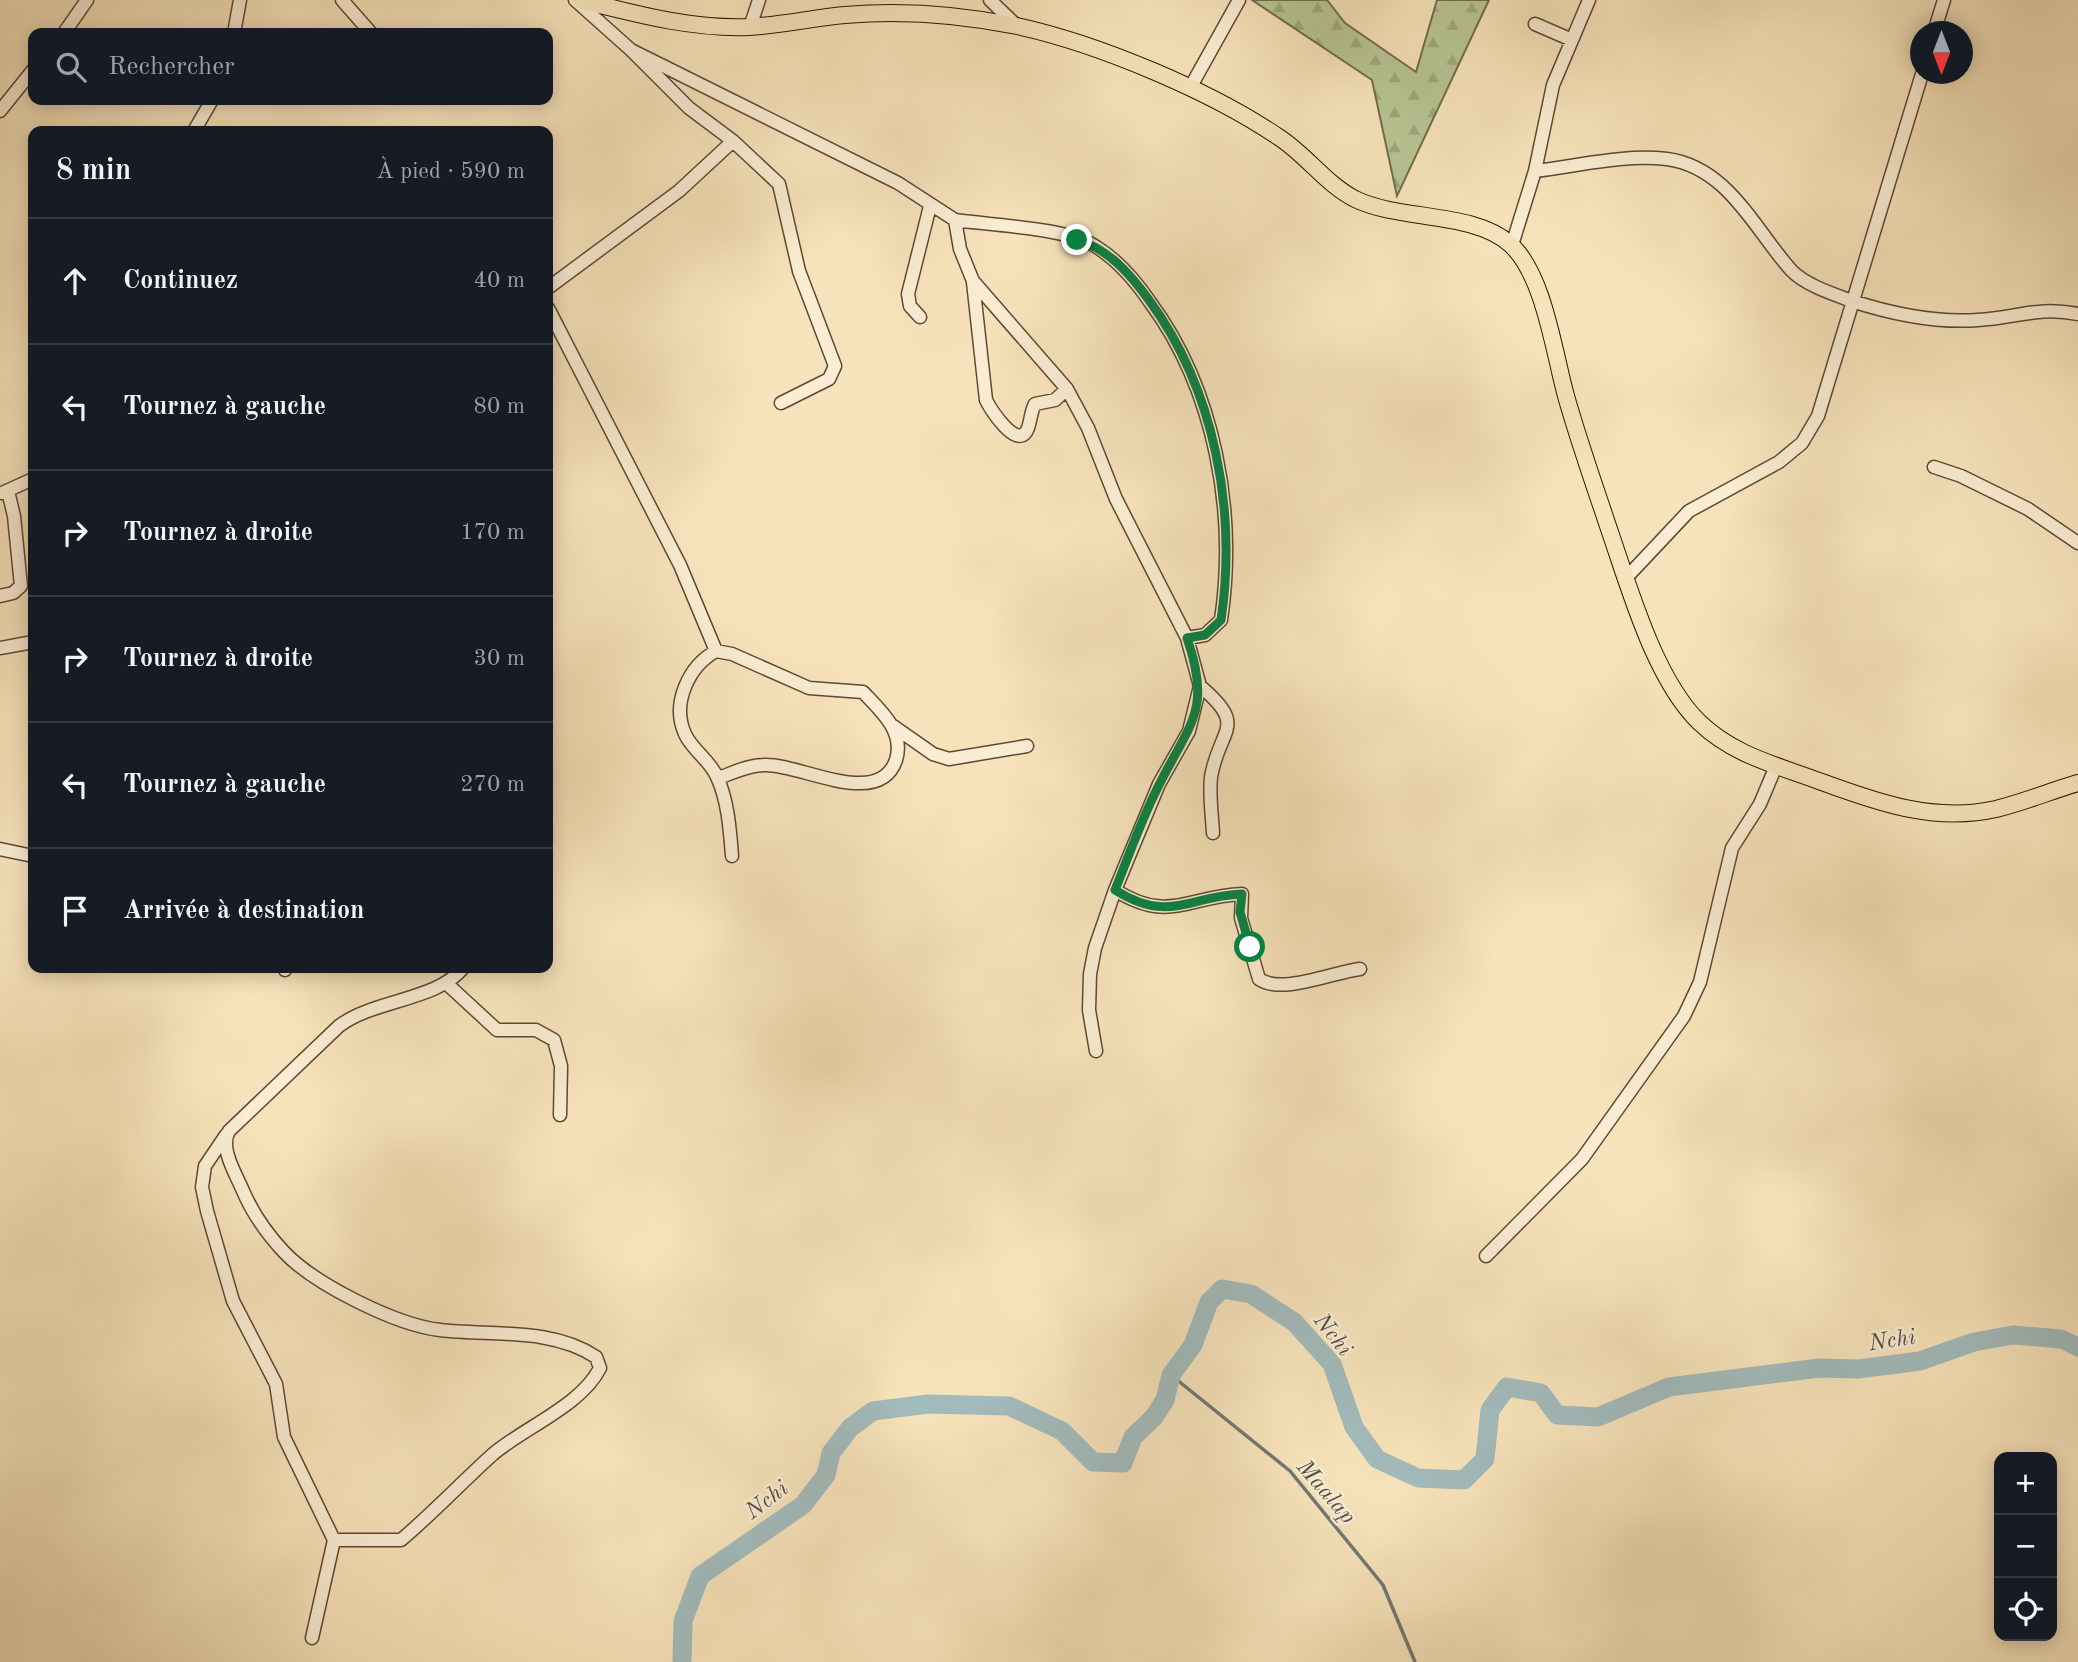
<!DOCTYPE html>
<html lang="fr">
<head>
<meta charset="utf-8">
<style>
  body { margin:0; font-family:"Old Standard TT",serif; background:#242831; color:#f1f3f6 }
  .controls { position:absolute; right:21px; bottom:21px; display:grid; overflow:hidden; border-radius:14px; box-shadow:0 4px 18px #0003 }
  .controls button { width:63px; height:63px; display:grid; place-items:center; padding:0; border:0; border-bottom:2px solid #363941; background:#171b24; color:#f1f3f6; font:35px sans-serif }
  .compass { position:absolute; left:1910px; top:21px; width:63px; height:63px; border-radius:50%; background:#171b24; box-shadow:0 4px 18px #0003; rotate:180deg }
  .stop { position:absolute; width:21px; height:21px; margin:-16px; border:5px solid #0b8043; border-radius:50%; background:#fff }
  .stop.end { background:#0b8043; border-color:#fff; box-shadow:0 2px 7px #0008 }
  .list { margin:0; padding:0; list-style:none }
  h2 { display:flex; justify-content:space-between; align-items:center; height:91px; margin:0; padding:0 28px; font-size:30px }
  h2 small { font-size:23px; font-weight:400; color:#9ea1a6 }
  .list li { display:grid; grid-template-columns:46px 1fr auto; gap:21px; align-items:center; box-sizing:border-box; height:126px; padding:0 28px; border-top:2px solid #363941 }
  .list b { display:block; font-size:26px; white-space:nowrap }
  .list em { font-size:23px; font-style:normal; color:#9ea1a6 }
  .icon { flex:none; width:38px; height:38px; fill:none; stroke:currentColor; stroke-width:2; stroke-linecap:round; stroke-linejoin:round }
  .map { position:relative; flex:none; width:2078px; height:1662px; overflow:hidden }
  .search { position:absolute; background:#171b24; box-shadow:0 4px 18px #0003; left:28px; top:28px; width:525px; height:77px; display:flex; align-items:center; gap:18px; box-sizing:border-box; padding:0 24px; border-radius:14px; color:#9ea1a6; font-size:26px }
  .panel { position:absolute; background:#171b24; box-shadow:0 4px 18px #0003; left:28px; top:126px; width:525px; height:847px; border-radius:14px }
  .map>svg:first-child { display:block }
  .forest { fill:url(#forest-firs); stroke:#726c4e; stroke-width:2 }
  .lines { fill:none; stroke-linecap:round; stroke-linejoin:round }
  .stream { stroke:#737874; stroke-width:3.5 }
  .river { stroke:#a2bbbc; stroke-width:19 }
  .minor-casing { stroke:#5f4835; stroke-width:15 }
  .major-casing { stroke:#2c1408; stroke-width:18 }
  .minor { stroke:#faedd3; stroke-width:12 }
  .major { stroke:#f7e3bb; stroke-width:16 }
  .route { stroke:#0b8043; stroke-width:9 }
  .labels { text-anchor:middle; stroke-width:5; stroke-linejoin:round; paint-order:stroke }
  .water-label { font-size:23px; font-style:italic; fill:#554e47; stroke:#faedd3 }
</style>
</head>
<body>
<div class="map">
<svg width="2078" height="1662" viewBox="0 0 2078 1662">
  <defs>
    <pattern id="forest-firs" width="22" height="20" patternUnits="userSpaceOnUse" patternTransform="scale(1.75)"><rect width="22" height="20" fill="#b7c594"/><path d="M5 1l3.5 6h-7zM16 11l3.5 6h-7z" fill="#9ea87e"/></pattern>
  </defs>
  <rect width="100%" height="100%" fill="#f7e3bb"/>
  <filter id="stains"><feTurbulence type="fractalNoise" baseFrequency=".00286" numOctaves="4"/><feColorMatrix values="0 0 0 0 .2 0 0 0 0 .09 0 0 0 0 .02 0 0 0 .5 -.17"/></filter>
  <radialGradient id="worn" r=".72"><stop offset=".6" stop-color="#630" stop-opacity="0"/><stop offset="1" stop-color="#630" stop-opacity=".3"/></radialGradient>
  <!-- forest -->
  <path class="forest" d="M 1252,0 L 1327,0 L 1345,23 L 1416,72 L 1437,0 L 1489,0 L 1397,196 L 1372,80 Z"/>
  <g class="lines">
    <!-- stream -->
    <path class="stream" d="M 1171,1375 L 1290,1471 L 1383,1585 L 1415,1662"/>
    <!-- river -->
    <path class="river" d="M 682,1662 L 683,1621 L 700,1576 L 803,1505 L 826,1475 L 831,1453 L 850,1428 L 873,1411 L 928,1404 L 1009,1406 L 1062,1431 L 1093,1462 L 1123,1463 L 1133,1437 L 1154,1417 L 1165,1400 L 1171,1375 L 1193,1345 L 1209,1302 L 1222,1289 L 1251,1294 L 1294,1322 L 1332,1364 L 1354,1427 L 1377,1459 L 1418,1478 L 1464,1480 L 1485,1459 L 1490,1410 L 1507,1387 L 1541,1393 L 1557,1415 L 1598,1417 L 1669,1387 L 1819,1368 L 1858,1369 L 1920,1361 L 1974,1342 L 2013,1335 L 2061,1339 L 2078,1347"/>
    <defs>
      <path id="minor" d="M 342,0 L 371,33
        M 575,0 L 631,50 L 689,108 L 733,141 L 779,184 L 799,271 L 835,366 L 829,379 L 781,403
        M 990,0 L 1017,26
        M 1535,24 L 1572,40
        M 750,27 L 759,0
        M 1934,32 L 1944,0
        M 64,33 L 87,0
        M 234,33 L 240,0
        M 631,50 L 898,183 L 955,220 L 960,249 L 973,281 L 1067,389 L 1088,428 L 1116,499 L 1187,638 L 1200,686 L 1189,731 L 1159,784 L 1115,890 L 1095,948 L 1090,974 L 1089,1010 L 1096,1051
        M 1190,88 L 1239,0
        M 0,111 L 33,70
        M 194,131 L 212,100
        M 1535,171 C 1577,166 1625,154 1667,159 C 1728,167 1755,230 1791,270 C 1805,285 1833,294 1852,301 C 1892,314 1936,323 1978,320 C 2016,318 2038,306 2078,314
        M 955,220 C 991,225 1066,228 1095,246 C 1118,260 1135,280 1150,302 C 1215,390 1237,512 1221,620 L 1205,635 L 1187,638
        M 1512,245 L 1535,171 L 1553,85 L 1589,0
        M 973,282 L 986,400 C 990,408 1015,448 1026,432 C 1031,425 1030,412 1035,404 L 1055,400 L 1067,389
        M 548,288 L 679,191 L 733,141
        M 548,308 L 680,565 L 716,651
        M 920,317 L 910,306 L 908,294 L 930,206
        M 1934,467 L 1961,476 L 2028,509 L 2078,543
        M 2,493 L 33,479
        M 1626,578 L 1689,511 L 1779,462 L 1802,443 L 1818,416 L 1922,74
        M 0,596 L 13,593 L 21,586 L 14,516 L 8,491
        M 0,648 L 33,642
        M 1200,686 C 1249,727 1219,728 1211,777 C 1209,795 1212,815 1213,833
        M 893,726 L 933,754 L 949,759 L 1027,746
        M 718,778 C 733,773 748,765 764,765 C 799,763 879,810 896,760 C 905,731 880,710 863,692 L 809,688 L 732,654 L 716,651 C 689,666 671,703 685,734 C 692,750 710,760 717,777 C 728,800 730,831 732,856
        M 0,849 L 33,856
        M 1115,890 C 1169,924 1188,896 1242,894 L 1241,918 L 1259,979 C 1282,995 1333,972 1360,969
        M 285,970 L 286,968
        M 446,983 L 497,1030 L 536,1030 L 554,1040 L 561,1066 L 560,1115
        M 226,1135 L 205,1166 L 202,1187 L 207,1211 L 233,1301 L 276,1384 L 284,1437 L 334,1540 L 312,1638
        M 1486,1256 L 1582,1159 L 1684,1016 L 1700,982 L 1732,848 L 1760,804 L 1776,766
        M 334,1540 L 401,1540 C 433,1513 461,1483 492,1455 C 523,1428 581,1406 600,1368 L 596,1357 C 551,1327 490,1336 440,1330 C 396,1325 314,1284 284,1252 C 267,1234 253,1214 243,1191 C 236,1174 219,1148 229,1131 L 339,1026 C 375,999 436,1001 463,968"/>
      <path id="major" d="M 580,0 C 636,14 691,29 749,27 C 781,25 813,18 845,15 C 901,10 962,15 1017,26 C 1099,44 1211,91 1280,138 C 1307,156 1326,184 1355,199 C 1400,221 1473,211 1510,244 C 1544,274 1554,353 1566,396 C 1579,442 1595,487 1610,532 C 1630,590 1655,679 1699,722 C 1733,755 1776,765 1819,781 C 1876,802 1934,823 1996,809 C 2024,802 2051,791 2078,783"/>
    </defs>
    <!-- minor casing -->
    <use href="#minor" class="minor-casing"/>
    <!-- major casing -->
    <use href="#major" class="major-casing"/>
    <!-- minor -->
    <use href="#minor" class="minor"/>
    <!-- major -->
    <use href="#major" class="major"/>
  </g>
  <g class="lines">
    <!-- route -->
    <path class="route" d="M 1077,240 C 1109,249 1130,274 1149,300 C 1215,390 1237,511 1221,620 L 1205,635 L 1187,638 C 1212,710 1190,723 1159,785 C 1142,818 1129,855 1115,890 C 1169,924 1188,896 1242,894 L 1240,912 L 1250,947"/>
  </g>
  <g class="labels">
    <!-- water labels -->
    <g class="water-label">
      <text transform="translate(1334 1334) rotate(52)" y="8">Nchi</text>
      <text transform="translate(1892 1339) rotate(-9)" y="8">Nchi</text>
      <text transform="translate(1327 1491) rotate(49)" y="8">Maalap</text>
      <text transform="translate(766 1499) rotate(-37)" y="8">Nchi</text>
    </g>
  </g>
  <rect width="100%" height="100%" filter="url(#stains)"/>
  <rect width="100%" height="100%" fill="url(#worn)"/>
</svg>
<div class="controls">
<button>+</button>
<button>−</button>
<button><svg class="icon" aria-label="locate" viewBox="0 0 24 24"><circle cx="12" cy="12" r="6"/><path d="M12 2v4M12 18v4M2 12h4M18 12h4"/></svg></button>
</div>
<svg class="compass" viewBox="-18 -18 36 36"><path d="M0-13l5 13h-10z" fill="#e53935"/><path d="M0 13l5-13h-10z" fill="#9ea1a6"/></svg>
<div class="stop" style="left:1250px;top:947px"></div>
<div class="stop end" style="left:1077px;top:240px"></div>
<div class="search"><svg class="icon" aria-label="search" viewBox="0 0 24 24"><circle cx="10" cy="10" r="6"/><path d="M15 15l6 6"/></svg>Rechercher</div>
<section class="panel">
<h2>8 min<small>À pied · 590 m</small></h2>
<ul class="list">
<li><svg class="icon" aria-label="ahead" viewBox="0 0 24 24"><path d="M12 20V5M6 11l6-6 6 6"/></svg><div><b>Continuez</b></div><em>40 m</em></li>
<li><svg class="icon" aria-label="left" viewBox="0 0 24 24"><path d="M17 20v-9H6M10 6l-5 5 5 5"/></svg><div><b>Tournez à gauche</b></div><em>80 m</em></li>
<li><svg class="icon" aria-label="right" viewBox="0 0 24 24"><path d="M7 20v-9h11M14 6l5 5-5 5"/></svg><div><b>Tournez à droite</b></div><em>170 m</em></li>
<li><svg class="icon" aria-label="right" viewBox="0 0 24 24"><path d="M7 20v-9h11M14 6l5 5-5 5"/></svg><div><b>Tournez à droite</b></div><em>30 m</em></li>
<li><svg class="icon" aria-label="left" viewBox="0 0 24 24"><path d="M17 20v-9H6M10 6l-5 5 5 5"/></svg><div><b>Tournez à gauche</b></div><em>270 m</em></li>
<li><svg class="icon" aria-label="arrive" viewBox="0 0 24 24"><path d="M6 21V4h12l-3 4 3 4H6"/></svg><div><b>Arrivée à destination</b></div></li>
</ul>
</section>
</div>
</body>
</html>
